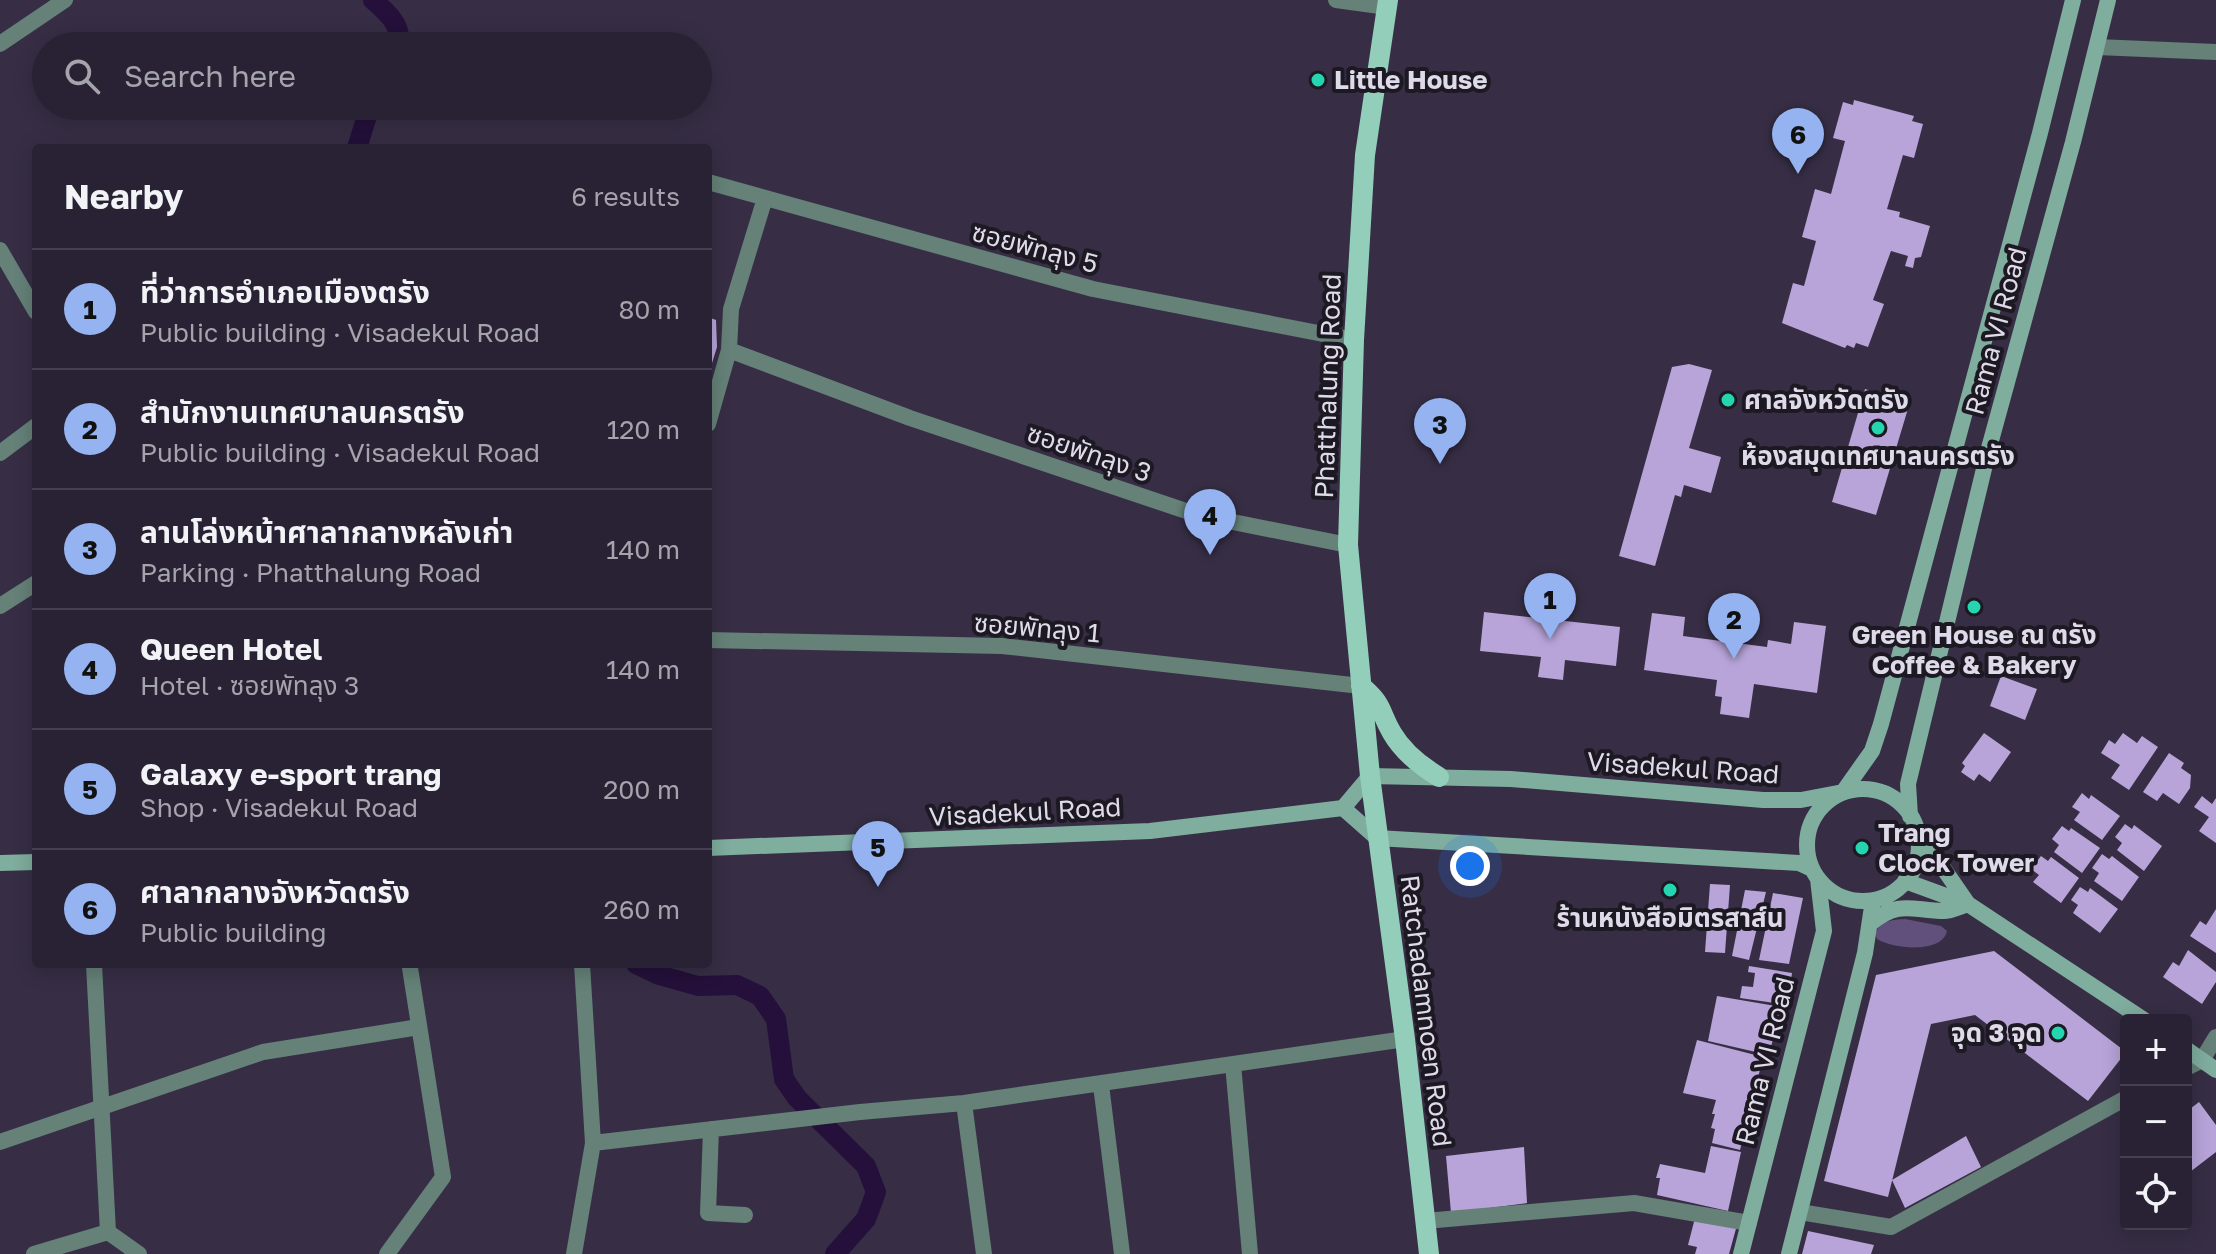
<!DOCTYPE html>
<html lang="en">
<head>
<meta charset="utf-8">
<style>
  body { margin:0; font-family:"Golos Text","Noto Sans Thai",sans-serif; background:#312a3c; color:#f1f3f6 }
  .controls { position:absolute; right:24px; bottom:24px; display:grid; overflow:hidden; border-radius:8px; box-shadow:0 4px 20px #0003 }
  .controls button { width:72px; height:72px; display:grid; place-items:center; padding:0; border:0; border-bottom:2px solid #453f4f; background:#292234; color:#f1f3f6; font:40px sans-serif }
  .you { position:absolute; left:1470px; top:866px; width:28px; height:28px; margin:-20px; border:6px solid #fff; border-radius:50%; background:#1a73e8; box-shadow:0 0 0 12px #1a73e833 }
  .badge { display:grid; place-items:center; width:52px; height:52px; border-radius:50%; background:#95b2f1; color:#111; font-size:26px; font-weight:700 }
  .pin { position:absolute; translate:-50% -66px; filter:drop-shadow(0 2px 4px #0008) }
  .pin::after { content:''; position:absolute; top:42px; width:28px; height:24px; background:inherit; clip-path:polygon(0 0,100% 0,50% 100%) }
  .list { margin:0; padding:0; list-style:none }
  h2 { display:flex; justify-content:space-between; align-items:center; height:104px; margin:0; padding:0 32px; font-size:34px }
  h2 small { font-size:26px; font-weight:400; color:#a5a4ac }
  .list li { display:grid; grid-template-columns:52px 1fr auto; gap:24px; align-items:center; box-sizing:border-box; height:120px; padding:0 32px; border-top:2px solid #453f4f }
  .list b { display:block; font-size:30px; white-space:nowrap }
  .list p { margin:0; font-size:26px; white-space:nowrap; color:#a5a4ac }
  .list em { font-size:26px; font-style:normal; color:#a5a4ac }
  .icon { flex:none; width:44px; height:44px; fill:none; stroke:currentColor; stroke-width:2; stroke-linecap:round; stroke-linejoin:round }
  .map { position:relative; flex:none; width:2216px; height:1254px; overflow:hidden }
  .search { position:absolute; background:#292234; box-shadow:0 4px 20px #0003; left:32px; top:32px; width:680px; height:88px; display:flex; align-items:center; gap:20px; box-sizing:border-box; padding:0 28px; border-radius:44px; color:#a5a4ac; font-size:30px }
  .panel { position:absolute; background:#292234; box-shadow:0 4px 20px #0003; left:32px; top:144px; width:680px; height:824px; border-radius:8px }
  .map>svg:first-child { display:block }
  .green { fill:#61507b }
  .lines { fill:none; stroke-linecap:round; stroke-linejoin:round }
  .canal { stroke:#24103a; stroke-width:20 }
  .building { fill:#b8a4d9 }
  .street { stroke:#658178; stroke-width:16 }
  .secondary { stroke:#7fad9e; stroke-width:16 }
  .primary { stroke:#93cebb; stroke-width:20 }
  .poi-dot { fill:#24d5af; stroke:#1d1923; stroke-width:3 }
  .labels { text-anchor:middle; stroke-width:8; stroke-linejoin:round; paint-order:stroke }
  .poi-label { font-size:26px; font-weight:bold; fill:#dfdae9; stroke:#1d1923; text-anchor:start }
  .street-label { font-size:26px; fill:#dfdae9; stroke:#1d1923 }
</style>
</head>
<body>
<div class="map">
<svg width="2216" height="1254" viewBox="0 0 2216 1254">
  <rect width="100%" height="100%" fill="#372e45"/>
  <!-- green -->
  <path class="green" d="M 1905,919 L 1941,926 L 1947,931 C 1942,954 1893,949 1877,939 L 1875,933 C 1882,920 1892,920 1905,919 Z"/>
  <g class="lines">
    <!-- canal -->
    <path class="canal" d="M 373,0 C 388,13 402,25 399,46
      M 357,148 L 370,106
      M 636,964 L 659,975 L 698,986 L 737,985 L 760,996 L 776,1019 L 784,1079 L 797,1098 L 866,1166 L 876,1192 L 866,1219 L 835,1254"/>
  </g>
  <!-- building -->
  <path class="building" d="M 1854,100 L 1914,116 L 1912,121 L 1923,124 L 1914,158 L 1903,155 L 1887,209 L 1900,212 L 1899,217 L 1930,226 L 1921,257 L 1915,258 L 1913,268 L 1905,266 L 1908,256 L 1891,251 L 1873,300 L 1884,304 L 1868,347 L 1856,343 L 1854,348 L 1847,345 L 1845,348 L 1782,323 L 1793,283 L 1804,286 L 1816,241 L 1802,237 L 1815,189 L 1831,194 L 1845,141 L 1833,138 L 1843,102 L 1853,105 Z
    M 708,317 L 716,320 L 717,347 L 709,373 Z
    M 1689,364 L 1712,370 L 1689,448 L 1721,457 L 1711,493 L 1684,485 L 1681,497 L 1675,495 L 1655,566 L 1619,556 L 1672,367 Z
    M 1865,389 L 1910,402 L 1876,515 L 1832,502 Z
    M 1484,612 L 1620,627 L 1616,666 L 1565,660 L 1563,680 L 1538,677 L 1541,657 L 1480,651 Z
    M 1652,613 L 1685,617 L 1683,636 L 1767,647 L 1768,640 L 1791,644 L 1794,622 L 1826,626 L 1817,693 L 1754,684 L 1749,718 L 1720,714 L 1722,697 L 1715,696 L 1717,680 L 1644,670 Z
    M 2001,676 L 2037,689 L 2025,720 L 1990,706 Z
    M 1984,733 L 2011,752 L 1990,782 L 1979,774 L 1974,781 L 1961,772 L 1965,766 L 1962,763 Z
    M 2123,733 L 2137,743 L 2142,736 L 2158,747 L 2129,790 L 2111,778 L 2120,765 L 2101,753 L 2109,740 L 2115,744 Z
    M 2169,753 L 2184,763 L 2181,768 L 2191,775 L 2190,788 L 2179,804 L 2163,793 L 2157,801 L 2143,792 Z
    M 2082,793 L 2089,799 L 2091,795 L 2120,816 L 2102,840 L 2074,820 L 2080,812 L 2072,807 Z
    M 2202,796 L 2212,804 L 2216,798 L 2216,843 L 2199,831 L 2209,817 L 2194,807 Z
    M 2125,824 L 2132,829 L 2134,825 L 2162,846 L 2144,871 L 2117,850 L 2122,843 L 2115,837 Z
    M 2062,826 L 2069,831 L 2071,828 L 2100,848 L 2082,873 L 2054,852 L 2059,845 L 2052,839 Z
    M 2102,854 L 2109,859 L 2112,856 L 2139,877 L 2122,901 L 2094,881 L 2099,873 L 2092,868 Z
    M 2041,856 L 2048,861 L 2051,857 L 2079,878 L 2061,903 L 2033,882 L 2039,875 L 2031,869 Z
    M 1710,884 L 1730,885 L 1725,953 L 1705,952 Z
    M 2080,887 L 2088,892 L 2090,888 L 2118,909 L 2100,933 L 2073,913 L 2078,905 L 2071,900 Z
    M 1745,890 L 1766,892 L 1749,960 L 1732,956 Z
    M 1773,893 L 1803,898 L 1789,964 L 1759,960 Z
    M 2216,909 L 2216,953 L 2190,936 L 2200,921 L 2206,925 Z
    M 2188,950 L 2216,972 L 2216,982 L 2202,1004 L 2163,977 L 2173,962 L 2179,966 Z
    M 1994,951 L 2126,1052 L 2088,1101 L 1975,1015 L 1931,1024 L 1888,1197 L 1824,1181 L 1876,975 Z
    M 1749,966 L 1792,973 L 1788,1005 L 1740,998 L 1742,986 L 1753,987 L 1755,973 L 1748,972 Z
    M 1717,996 L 1781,1007 L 1769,1055 L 1708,1041 Z
    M 1697,1040 L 1763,1057 L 1751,1107 L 1756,1108 L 1754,1123 L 1747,1122 L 1740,1150 L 1712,1143 L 1715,1129 L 1711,1128 L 1715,1114 L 1712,1114 L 1716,1100 L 1683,1093 Z
    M 2199,1102 L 2216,1125 L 2216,1152 L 2186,1175 L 2186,1112 Z
    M 1966,1136 L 1981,1167 L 1905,1208 L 1892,1180 Z
    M 1711,1146 L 1741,1152 L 1728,1211 L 1657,1195 L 1660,1178 L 1656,1178 L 1660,1164 L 1705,1173 Z
    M 1524,1147 L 1527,1203 L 1451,1213 L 1446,1156 Z
    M 1696,1214 L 1737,1225 L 1729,1254 L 1695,1254 L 1697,1247 L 1688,1245 Z
    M 1808,1231 L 1874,1245 L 1871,1254 L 1802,1254 Z"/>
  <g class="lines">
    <!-- street -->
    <path class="street" d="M 1336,0 L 1387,7
      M 0,44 L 65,0
      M 2097,47 L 2216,52
      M 708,182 L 1093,289 L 1354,340
      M 0,250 L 36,312
      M 729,350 L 910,418 L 1198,515 L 1348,545
      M 708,424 L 729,350 L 731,309 L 765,198
      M 0,453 L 36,426
      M 0,606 L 36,583
      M 708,640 L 1002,646 L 1361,686
      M 94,964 L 108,1232
      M 1233,1064 L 1250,1254
      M 2186,1068 L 2202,1060 L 2216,1037
      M 1101,1085 L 1122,1254
      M 964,1103 L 984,1254
      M 711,1129 L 708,1213 L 745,1215
      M 0,1142 L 263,1052 L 419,1027
      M 593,1143 L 860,1112 L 964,1103 L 1405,1039
      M 1800,1212 L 1891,1227 L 2126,1098
      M 1425,1221 L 1634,1203 L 1749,1223
      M 34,1254 L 108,1232 L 139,1254
      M 387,1254 L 443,1177 L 410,968
      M 574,1254 L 593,1143 L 582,964"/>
    <!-- secondary -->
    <path class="secondary" d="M1807 845a56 56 0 1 1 112 0a56 56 0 1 1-112 0Z
      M 1343,808 L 1377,838 L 1799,863 L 1812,869
      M 1910,816 L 1908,784 L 1989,448 L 2073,142 L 2108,0
      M 1919,833 L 1968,904
      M 708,848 L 1150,831 L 1343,808 L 1370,776 L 1511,779 L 1763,800 L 1801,800 L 1843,792 L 1872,751 L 1881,724 L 2040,133 L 2073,0
      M 0,863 L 36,862
      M 1905,881 L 1968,904 L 2144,1020
      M 1871,923 C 1900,899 1913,911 1944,911 C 1951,911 1961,906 1968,904
      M 2186,1049 L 2216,1070
      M 1741,1254 L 1824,931 L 1818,879
      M 1789,1254 L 1865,953 L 1873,900"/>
    <!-- primary -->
    <path class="primary" d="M 1388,0 L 1365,155 L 1354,340 L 1348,545 L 1370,776 L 1405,1039 L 1429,1254
      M 1361,686 C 1384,705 1379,711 1392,733 C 1403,752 1421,766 1439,777"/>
  </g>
  <!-- markers -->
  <g class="poi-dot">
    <circle cx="1318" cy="80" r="8"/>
    <circle cx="1728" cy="400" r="8"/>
    <circle cx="1878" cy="428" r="8"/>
    <circle cx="1974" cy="607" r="8"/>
    <circle cx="1862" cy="848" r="8"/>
    <circle cx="1670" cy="890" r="8"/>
    <circle cx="2058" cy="1033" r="8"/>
  </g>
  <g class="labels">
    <!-- poi labels -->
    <g class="poi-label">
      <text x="1334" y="89">Little House</text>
      <text x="1744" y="409">ศาลจังหวัดตรัง</text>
      <text x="1878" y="465" text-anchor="middle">ห้องสมุดเทศบาลนครตรัง</text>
      <text x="1974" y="644" text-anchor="middle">Green House ณ ตรัง<tspan x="1974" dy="30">Coffee &amp; Bakery</tspan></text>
      <text x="1878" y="842">Trang<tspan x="1878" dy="30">Clock Tower</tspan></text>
      <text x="1670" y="927" text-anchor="middle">ร้านหนังสือมิตรสาส์น</text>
      <text x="2042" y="1042" text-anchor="end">จุด 3 จุด</text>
    </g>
    <!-- street labels -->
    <g class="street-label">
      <text transform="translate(1035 248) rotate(15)" y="9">ซอยพัทลุง 5</text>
      <text transform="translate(1996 331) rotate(-75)" y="9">Rama VI Road</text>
      <text transform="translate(1328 386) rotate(-88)" y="9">Phatthalung Road</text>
      <text transform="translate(1089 453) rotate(19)" y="9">ซอยพัทลุง 3</text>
      <text transform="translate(1037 628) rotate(5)" y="9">ซอยพัทลุง 1</text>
      <text transform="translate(1683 768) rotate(4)" y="9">Visadekul Road</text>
      <text transform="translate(1025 812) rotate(-3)" y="9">Visadekul Road</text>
      <text transform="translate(1426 1011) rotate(83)" y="9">Ratchadamnoen Road</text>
      <text transform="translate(1765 1061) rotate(-76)" y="9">Rama VI Road</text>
    </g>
  </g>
</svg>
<div class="controls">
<button>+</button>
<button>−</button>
<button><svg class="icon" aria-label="locate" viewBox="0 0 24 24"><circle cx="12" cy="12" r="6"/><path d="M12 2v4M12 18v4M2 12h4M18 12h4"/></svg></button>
</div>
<div class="you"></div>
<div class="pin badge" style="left:1550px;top:639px">1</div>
<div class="pin badge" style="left:1734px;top:659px">2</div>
<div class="pin badge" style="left:1440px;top:464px">3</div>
<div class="pin badge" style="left:1210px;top:555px">4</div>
<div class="pin badge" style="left:878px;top:887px">5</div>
<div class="pin badge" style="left:1798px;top:174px">6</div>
<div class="search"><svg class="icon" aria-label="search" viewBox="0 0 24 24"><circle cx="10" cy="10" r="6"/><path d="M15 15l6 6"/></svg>Search here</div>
<section class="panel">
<h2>Nearby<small>6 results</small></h2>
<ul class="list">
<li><span class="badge">1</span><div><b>ที่ว่าการอำเภอเมืองตรัง</b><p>Public building · Visadekul Road</p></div><em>80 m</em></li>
<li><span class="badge">2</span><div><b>สำนักงานเทศบาลนครตรัง</b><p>Public building · Visadekul Road</p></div><em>120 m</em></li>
<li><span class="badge">3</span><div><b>ลานโล่งหน้าศาลากลางหลังเก่า</b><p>Parking · Phatthalung Road</p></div><em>140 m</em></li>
<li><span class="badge">4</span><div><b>Queen Hotel</b><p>Hotel · ซอยพัทลุง 3</p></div><em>140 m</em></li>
<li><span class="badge">5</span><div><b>Galaxy e-sport trang</b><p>Shop · Visadekul Road</p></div><em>200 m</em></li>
<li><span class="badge">6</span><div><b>ศาลากลางจังหวัดตรัง</b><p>Public building</p></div><em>260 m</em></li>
</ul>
</section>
</div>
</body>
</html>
